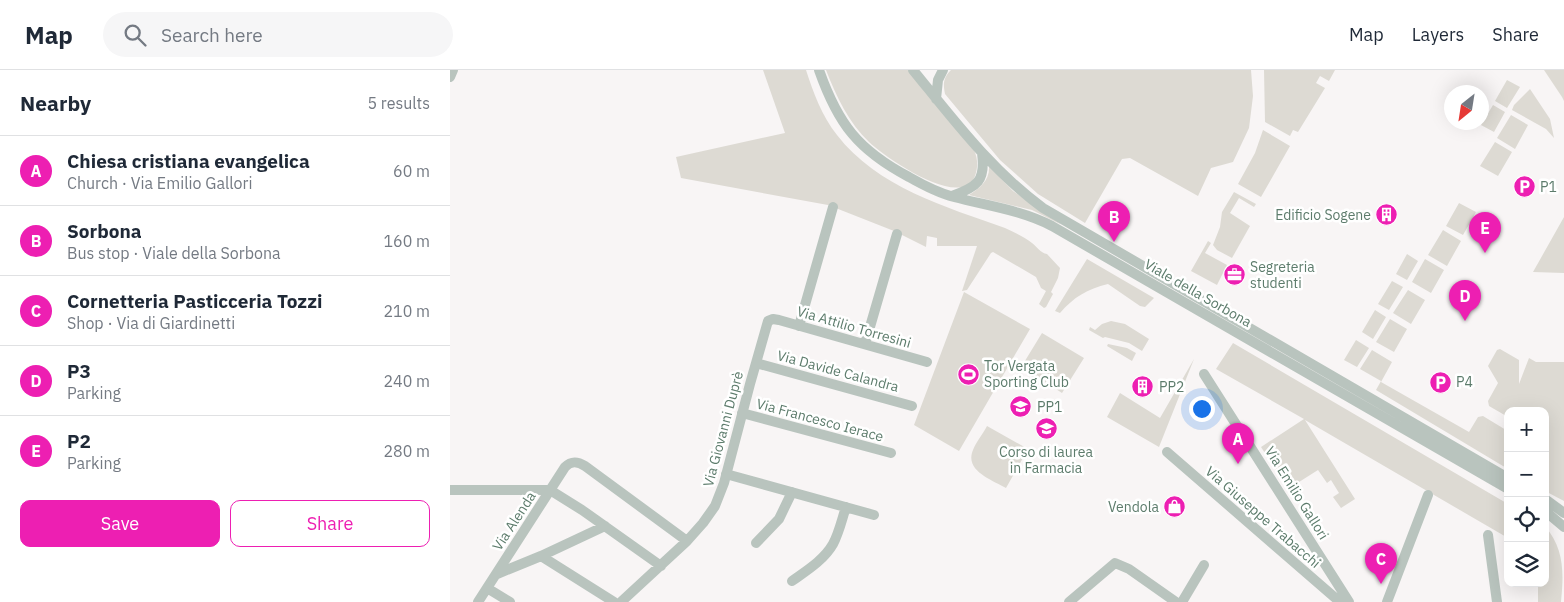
<!DOCTYPE html>
<html lang="en">
<head>
<meta charset="utf-8">
<style>
  body { margin:0; font-family:"IBM Plex Sans",sans-serif; background:#f6f6f7; color:#1f2937 }
  .controls { position:absolute; right:15px; bottom:15px; display:grid; overflow:hidden; border-radius:10px; box-shadow:0 5px 20px #0002 }
  .controls button { width:45px; height:45px; display:grid; place-items:center; padding:0; border:0; border-bottom:1px solid #e0e1e3; background:#fff; color:#1f2937; font:25px sans-serif }
  .compass { position:absolute; left:994px; top:15px; width:45px; height:45px; border-radius:50%; background:#fff; box-shadow:0 5px 20px #0002; rotate:210deg }
  .you { position:absolute; left:751px; top:338px; width:18px; height:18px; margin:-12px; border:4px solid #fff; border-radius:50%; background:#1a73e8; box-shadow:0 0 0 8px #1a73e833 }
  .badge { display:grid; place-items:center; width:32px; height:32px; border-radius:50%; background:#ed1fb2; color:#fff; font-size:16px; font-weight:700 }
  .pin { position:absolute; translate:-50% -41px; filter:drop-shadow(0 1px 2px #0008) }
  .pin::after { content:''; position:absolute; top:26px; width:18px; height:15px; background:inherit; clip-path:polygon(0 0,100% 0,50% 100%) }
  .list { margin:0; padding:0; list-style:none }
  h2 { display:flex; justify-content:space-between; align-items:center; height:65px; margin:0; padding:0 20px; font-size:21px }
  h2 small { font-size:16px; font-weight:400; color:#747a83 }
  .list li { display:grid; grid-template-columns:32px 1fr auto; gap:15px; align-items:center; box-sizing:border-box; height:70px; padding:0 20px; border-top:1px solid #e0e1e3 }
  .list b { display:block; font-size:19px; white-space:nowrap }
  .list p { margin:0; font-size:16px; white-space:nowrap; color:#747a83 }
  .list em { font-size:16px; font-style:normal; color:#747a83 }
  .actions { display:flex; gap:10px; padding:15px 20px }
  .actions a { flex:1; padding:11px 0; border:1px solid #ed1fb2; border-radius:10px; text-align:center; font-size:18px; color:#ed1fb2 }
  .actions .main { background:#ed1fb2; color:#fff }
  .icon { flex:none; width:28px; height:28px; fill:none; stroke:currentColor; stroke-width:2; stroke-linecap:round; stroke-linejoin:round }
  .map { position:relative; flex:none; width:1114px; height:532px; overflow:hidden }
  header { display:flex; align-items:center; gap:30px; box-sizing:border-box; height:70px; padding:0 25px; background:#fff; border-bottom:1px solid #e0e1e3 }
  header strong { font-size:24px }
  nav { display:flex; gap:28px; margin-inline-start:auto; font-size:18px }
  .search { width:350px; height:45px; background:#f6f6f7; display:flex; align-items:center; gap:12px; box-sizing:border-box; padding:0 18px; border-radius:28px; color:#747a83; font-size:19px }
  main { display:flex }
  aside { flex:1; background:#fff }
  .map>svg:first-child { display:block }
  .green { fill:#dddad3 }
  .lines { fill:none; stroke-linecap:round; stroke-linejoin:round }
  .minor { stroke:#b9c4be; stroke-width:10 }
  .labels { text-anchor:middle; stroke-width:5; stroke-linejoin:round; paint-order:stroke }
  .poi-label { font-size:14px; fill:#5d7c6c; stroke:#fff; text-anchor:start }
  .street-label { font-size:14px; fill:#5d7c6c; stroke:#fff }
</style>
</head>
<body>
<header>
<strong>Map</strong>
<div class="search"><svg class="icon" aria-label="search" viewBox="0 0 24 24"><circle cx="10" cy="10" r="6"/><path d="M15 15l6 6"/></svg>Search here</div>
<nav><a>Map</a><a>Layers</a><a>Share</a></nav>
</header>
<main>
<aside>
<h2>Nearby<small>5 results</small></h2>
<ul class="list">
<li><span class="badge">A</span><div><b>Chiesa cristiana evangelica</b><p>Church · Via Emilio Gallori</p></div><em>60 m</em></li>
<li><span class="badge">B</span><div><b>Sorbona</b><p>Bus stop · Viale della Sorbona</p></div><em>160 m</em></li>
<li><span class="badge">C</span><div><b>Cornetteria Pasticceria Tozzi</b><p>Shop · Via di Giardinetti</p></div><em>210 m</em></li>
<li><span class="badge">D</span><div><b>P3</b><p>Parking</p></div><em>240 m</em></li>
<li><span class="badge">E</span><div><b>P2</b><p>Parking</p></div><em>280 m</em></li>
</ul>
<div class="actions"><a class="main">Save</a><a>Share</a></div>
</aside>
<div class="map">
<svg width="1114" height="532" viewBox="0 0 1114 532">
  <rect width="100%" height="100%" fill="#f8f5f5"/>
  <!-- green -->
  <path class="green" d="M 313,0 L 356,0 C 363,22 372,46 387,65 C 427,117 496,137 555,158 C 564,162 574,167 582,173 C 587,177 591,183 597,184 L 610,198 L 608,208 L 601,222 L 603,224 L 596,237 L 594,238 L 589,234 L 596,221 L 591,218 L 586,207 L 543,182 L 541,183 L 517,220 L 512,221 L 527,176 L 487,176 L 487,168 L 477,166 L 476,177 L 444,161 L 378,135 L 231,108 L 226,87 L 335,63 Z
    M 376,0 L 458,0 L 524,80 C 528,89 528,97 525,106 C 511,141 435,87 419,72 C 399,53 386,26 376,0 Z
    M 501,0 L 801,0 L 803,26 L 799,58 L 783,92 L 761,98 L 748,126 L 680,88 L 672,89 L 635,153 L 588,124 L 550,90 L 495,24 C 493,14 493,8 501,0 Z
    M 814,0 L 885,0 L 879,11 L 870,6 L 866,13 L 875,18 L 848,62 L 843,60 L 840,66 L 815,52 Z
    M 1094,0 L 1114,0 L 1114,31 L 1112,27 Z
    M 1057,10 L 1070,17 L 1057,38 L 1045,31 Z
    M 1080,19 L 1100,49 L 1104,68 L 1096,59 L 1062,40 L 1064,35 Z
    M 1043,35 L 1055,42 L 1044,62 L 1031,55 Z
    M 1061,45 L 1078,55 L 1065,79 L 1047,68 Z
    M 813,60 L 840,76 L 811,127 L 788,114 L 805,83 Z
    M 1045,72 L 1062,82 L 1048,106 L 1030,96 Z
    M 539,96 L 563,121 L 612,155 L 582,140 L 519,125 C 530,118 540,110 539,96 Z
    M 784,122 L 806,134 L 804,137 L 789,128 L 780,143 L 800,156 L 782,188 L 767,180 L 763,175 L 770,157 L 772,142 Z
    M 1009,133 L 1026,142 L 1013,165 L 996,156 Z
    M 1114,147 L 1114,203 L 1083,202 Z
    M 993,160 L 1011,171 L 997,196 L 978,185 Z
    M 758,171 L 761,173 L 755,183 L 777,195 L 767,215 L 741,201 Z
    M 957,184 L 968,191 L 957,210 L 946,204 Z
    M 637,189 L 704,228 L 695,237 L 690,236 L 658,214 C 637,219 624,227 610,243 L 605,241 Z
    M 975,189 L 994,200 L 981,223 L 962,212 Z
    M 942,211 L 953,217 L 939,240 L 928,234 Z
    M 958,220 L 975,230 L 961,254 L 943,243 Z
    M 514,222 L 580,259 L 509,381 L 464,355 Z
    M 925,240 L 936,247 L 923,269 L 912,262 Z
    M 940,249 L 957,259 L 944,282 L 926,272 Z
    M 661,251 L 675,254 L 699,269 L 692,281 L 679,273 L 655,267 L 653,268 L 639,260 L 640,257 L 645,260 L 652,254 Z
    M 592,263 L 634,288 L 612,323 L 603,317 L 601,319 L 570,299 Z
    M 906,270 L 919,278 L 907,297 L 894,290 Z
    M 783,273 L 1058,434 L 1058,468 L 855,350 L 905,429 L 891,438 L 883,427 L 889,423 L 881,410 L 877,413 L 868,400 L 838,419 L 811,377 L 854,349 L 766,299 Z
    M 658,274 L 677,278 L 686,283 L 682,291 L 657,276 Z
    M 1050,279 L 1069,290 L 1069,314 L 1079,288 L 1086,292 L 1114,292 L 1114,431 L 1095,421 L 1095,341 L 1058,341 L 1058,347 L 1039,336 L 1038,331 L 1048,313 L 1038,296 L 1047,280 Z
    M 922,280 L 942,292 L 931,312 L 1019,362 L 1028,347 L 1033,346 L 1056,360 L 1058,358 L 1058,399 L 926,320 L 931,311 L 910,299 Z
    M 744,289 L 709,377 L 657,347 L 670,323 L 710,348 Z
    M 537,356 L 578,379 L 556,418 C 543,410 514,401 523,380 C 526,372 533,364 537,356 Z
    M 1095,456 C 1114,479 1114,501 1111,532 L 1088,532 L 1088,513 L 1095,513 Z"/>
  <g class="lines">
    <!-- minor -->
    <path class="minor" d="M 369,0 C 388,54 408,80 459,107 C 473,115 488,123 504,127 C 538,136 571,140 602,156 L 1058,419
      M 463,0 C 503,49 541,100 593,138 L 1058,408
      M 0,7 L 3,0
      M 486,29 L 488,10 L 493,0
      M 502,126 C 527,117 536,111 532,83
      M 349,256 L 383,137
      M 415,274 L 447,164
      M 306,293 L 462,336
      M 754,304 L 899,532
      M 292,343 L 441,383
      M 717,382 L 890,532
      M 276,404 L 424,445
      M 0,420 L 100,420 L 132,440 L 211,496
      M 1095,429 L 1114,443
      M 1095,441 L 1114,457
      M 1038,465 L 1047,532
      M 306,473 L 329,449 L 342,422
      M 91,486 L 164,532
      M 47,504 L 91,486 L 155,456
      M 342,511 C 356,501 374,490 383,474 C 389,463 392,449 396,437
      M 37,518 L 60,532
      M 28,532 L 115,397 C 121,391 127,391 135,396 L 237,471
      M 171,532 L 237,471 L 253,453 L 265,436 L 274,413 L 300,314 L 318,251 L 323,249 L 329,250 L 477,292
      M 619,532 L 665,493 L 679,499 L 726,532
      M 732,532 L 754,495
      M 937,532 L 978,425"/>
  </g>
  <!-- icons -->
  <defs>
    <symbol id="parking-disc" viewBox="-11 -11 22 22"><circle r="9.5" fill="#ed1fb2" stroke="#fff"/><path d="M-3.5-5.5H1a3.5 3.5 0 0 1 0 7H-1V5.5H-3.5ZM-1-3.4V-.6H.8a1.4 1.4 0 0 0 0-2.8Z" fill="#fff"/></symbol>
    <symbol id="building-disc" viewBox="-11 -11 22 22"><circle r="9.5" fill="#ed1fb2" stroke="#fff"/><path d="M-4-6H4V6H1V3H-1V6H-4ZM-2.5-4.3h1.7v1.8h-1.7ZM.8-4.3h1.7v1.8H.8ZM-2.5-1h1.7V.8h-1.7ZM.8-1h1.7V.8H.8Z" fill="#fff"/></symbol>
    <symbol id="office-disc" viewBox="-11 -11 22 22"><circle r="9.5" fill="#ed1fb2" stroke="#fff"/><path d="M-6-3h4V-5.5h4V-3h4V5H-6ZM-1-4.5V-3h2v-1.5ZM-6 0V1H6V0Z" fill="#fff"/></symbol>
    <symbol id="stadium-disc" viewBox="-11 -11 22 22"><circle r="9.5" fill="#ed1fb2" stroke="#fff"/><path d="M0-5a6.5 5 0 1 0 0 10a6.5 5 0 1 0 0-10ZM-3.5-1.8h7v3.6h-7Z" fill="#fff"/></symbol>
    <symbol id="university-disc" viewBox="-11 -11 22 22"><circle r="9.5" fill="#ed1fb2" stroke="#fff"/><path d="M0-5L7-2L0 1L-7-2ZM-4 1L0 2.5L4 1V4Q0 6-4 4Z" fill="#fff"/></symbol>
    <symbol id="shop-disc" viewBox="-11 -11 22 22"><circle r="9.5" fill="#ed1fb2" stroke="#fff"/><path d="M-5-2.5h2.3a2.7 3.5 0 0 1 5.4 0H5L5.5 6h-11ZM-1.5-2.5h3a1.5 2.3 0 0 0-3 0Z" fill="#fff"/></symbol>
  </defs>
  <g fill-rule="evenodd">
    <use href="#parking-disc" x="1062" y="104" width="25" height="25"/>
    <use href="#building-disc" x="924" y="132" width="25" height="25"/>
    <use href="#office-disc" x="772" y="192" width="25" height="25"/>
    <use href="#stadium-disc" x="506" y="292" width="25" height="25"/>
    <use href="#parking-disc" x="978" y="300" width="25" height="25"/>
    <use href="#building-disc" x="680" y="304" width="25" height="25"/>
    <use href="#university-disc" x="558" y="324" width="25" height="25"/>
    <use href="#university-disc" x="584" y="346" width="25" height="25"/>
    <use href="#shop-disc" x="712" y="424" width="25" height="25"/>
  </g>
  <g class="labels">
    <!-- poi labels -->
    <g class="poi-label">
      <text x="1090" y="122">P1</text>
      <text x="921" y="150" text-anchor="end">Edificio Sogene</text>
      <text x="800" y="202">Segreteria<tspan x="800" dy="16">studenti</tspan></text>
      <text x="534" y="301">Tor Vergata<tspan x="534" dy="16">Sporting Club</tspan></text>
      <text x="1006" y="317">P4</text>
      <text x="709" y="322">PP2</text>
      <text x="587" y="342">PP1</text>
      <text x="596" y="387" text-anchor="middle">Corso di laurea<tspan x="596" dy="16">in Farmacia</tspan></text>
      <text x="709" y="442" text-anchor="end">Vendola</text>
    </g>
    <!-- street labels -->
    <g class="street-label">
      <text transform="translate(748 223) rotate(30)" y="5">Viale della Sorbona</text>
      <text transform="translate(404 257) rotate(16)" y="5">Via Attilio Torresini</text>
      <text transform="translate(388 301) rotate(15)" y="5">Via Davide Calandra</text>
      <text transform="translate(370 350) rotate(15)" y="5">Via Francesco Ierace</text>
      <text transform="translate(273 359) rotate(-75)" y="5">Via Giovanni Duprè</text>
      <text transform="translate(847 423) rotate(58)" y="5">Via Emilio Gallori</text>
      <text transform="translate(813 447) rotate(41)" y="5">Via Giuseppe Trabacchi</text>
      <text transform="translate(64 451) rotate(-57)" y="5">Via Alenda</text>
    </g>
  </g>
</svg>
<div class="controls">
<button>+</button>
<button>−</button>
<button><svg class="icon" aria-label="locate" viewBox="0 0 24 24"><circle cx="12" cy="12" r="6"/><path d="M12 2v4M12 18v4M2 12h4M18 12h4"/></svg></button>
<button><svg class="icon" aria-label="layers" viewBox="0 0 24 24"><path d="M12 4l9 5-9 5-9-5zM3 14l9 5 9-5"/></svg></button>
</div>
<svg class="compass" viewBox="-18 -18 36 36"><path d="M0-13l5 13h-10z" fill="#e53935"/><path d="M0 13l5-13h-10z" fill="#747a83"/></svg>
<div class="you"></div>
<div class="pin badge" style="left:788px;top:394px">A</div>
<div class="pin badge" style="left:664px;top:172px">B</div>
<div class="pin badge" style="left:931px;top:514px">C</div>
<div class="pin badge" style="left:1015px;top:251px">D</div>
<div class="pin badge" style="left:1035px;top:183px">E</div>
</div>
</main>
</body>
</html>
